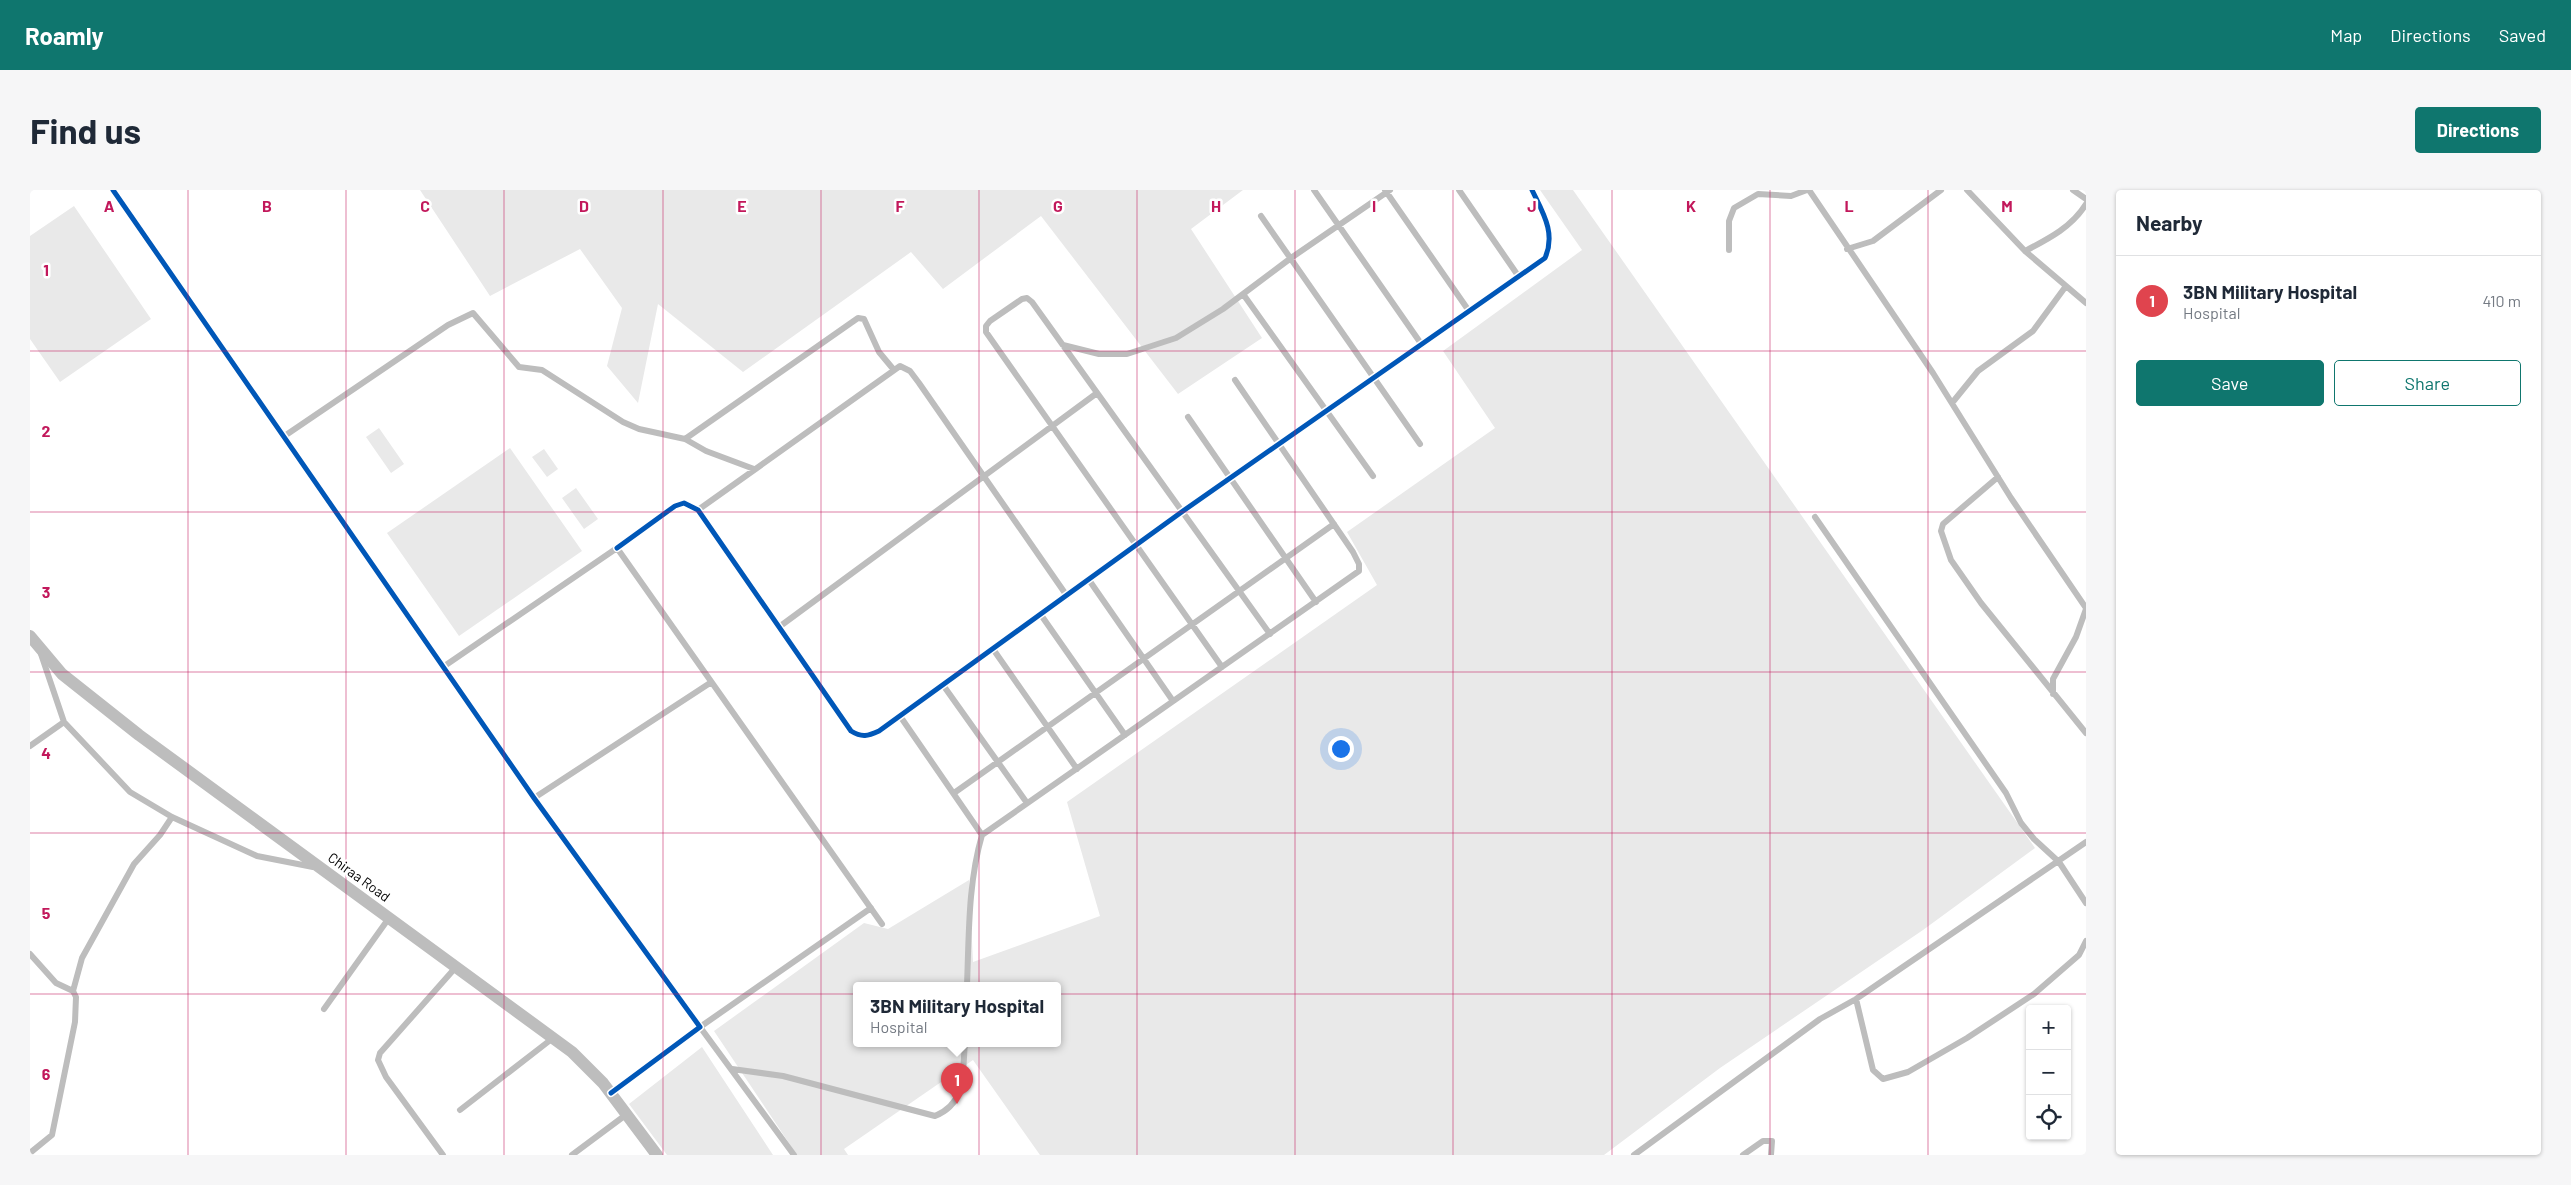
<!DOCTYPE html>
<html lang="en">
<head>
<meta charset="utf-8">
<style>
  body { margin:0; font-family:Barlow,sans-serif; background:#f6f6f7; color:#1f2937 }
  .controls { position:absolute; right:15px; bottom:15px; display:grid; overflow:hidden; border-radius:5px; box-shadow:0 1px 4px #0004 }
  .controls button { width:45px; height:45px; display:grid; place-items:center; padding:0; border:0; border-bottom:1px solid #e0e1e3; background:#fff; color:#1f2937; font:25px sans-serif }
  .you { position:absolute; left:1310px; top:558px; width:18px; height:18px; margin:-12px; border:4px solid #fff; border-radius:50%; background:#1a73e8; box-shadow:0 0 0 8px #1a73e833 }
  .badge { display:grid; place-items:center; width:32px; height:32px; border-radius:50%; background:#0f766e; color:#fff; font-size:16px; font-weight:700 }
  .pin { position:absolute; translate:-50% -41px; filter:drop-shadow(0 1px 2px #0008) }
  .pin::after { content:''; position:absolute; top:26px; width:18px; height:15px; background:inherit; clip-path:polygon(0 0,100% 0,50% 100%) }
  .popup { position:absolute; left:823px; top:792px; width:208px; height:65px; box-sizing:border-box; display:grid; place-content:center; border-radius:5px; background:#fff; filter:drop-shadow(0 1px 4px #0005); font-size:16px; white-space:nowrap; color:#747a83 }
  .popup b { font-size:19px; color:#1f2937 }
  .popup::after { content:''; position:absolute; left:50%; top:100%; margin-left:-10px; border:10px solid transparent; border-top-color:#fff }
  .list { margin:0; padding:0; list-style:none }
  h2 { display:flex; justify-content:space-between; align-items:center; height:65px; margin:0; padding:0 20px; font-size:21px }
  h2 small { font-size:16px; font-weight:400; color:#747a83 }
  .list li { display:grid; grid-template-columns:32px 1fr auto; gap:15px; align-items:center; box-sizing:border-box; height:90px; padding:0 20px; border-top:1px solid #e0e1e3 }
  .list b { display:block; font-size:19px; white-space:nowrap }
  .list p { margin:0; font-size:16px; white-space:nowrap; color:#747a83 }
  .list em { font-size:16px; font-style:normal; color:#747a83 }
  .actions { display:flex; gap:10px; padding:15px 20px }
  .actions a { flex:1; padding:11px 0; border:1px solid #0f766e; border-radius:5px; text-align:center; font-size:18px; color:#0f766e }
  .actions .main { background:#0f766e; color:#fff }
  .icon { flex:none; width:28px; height:28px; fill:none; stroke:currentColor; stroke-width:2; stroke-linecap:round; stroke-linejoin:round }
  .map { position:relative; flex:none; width:2056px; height:965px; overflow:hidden; border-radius:5px }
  header { display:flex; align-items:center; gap:30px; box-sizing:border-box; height:70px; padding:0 25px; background:#0f766e; color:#fff }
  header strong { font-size:24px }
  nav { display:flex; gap:28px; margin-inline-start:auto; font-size:18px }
  .intro { display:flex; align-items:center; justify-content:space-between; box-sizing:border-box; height:120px; padding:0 30px }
  h1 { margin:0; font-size:35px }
  .button { padding:12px 22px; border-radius:5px; background:#0f766e; color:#fff; font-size:18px; font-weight:700 }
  main { display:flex; gap:30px; padding:0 30px }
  aside { flex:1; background:#fff; border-radius:5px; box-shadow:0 1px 4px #0004 }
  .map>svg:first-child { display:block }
  .green { fill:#e9e9e9; fill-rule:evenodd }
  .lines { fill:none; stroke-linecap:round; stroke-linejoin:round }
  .street { stroke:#bdbdbd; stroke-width:6 }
  .highway { stroke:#bdbdbd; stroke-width:12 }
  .cycleway-casing { stroke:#fff; stroke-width:8 }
  .cycleway { stroke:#0057b8; stroke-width:5 }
  .grid { fill:none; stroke:#c2185b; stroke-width:1; stroke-opacity:0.55 }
  .labels { text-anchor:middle; stroke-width:5; stroke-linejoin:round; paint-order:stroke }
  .street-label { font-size:14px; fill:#000; stroke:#fff }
  .grid-label { font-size:16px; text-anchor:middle; font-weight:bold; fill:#c2185b; stroke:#fff; stroke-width:5; stroke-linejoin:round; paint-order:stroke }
</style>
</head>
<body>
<header>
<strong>Roamly</strong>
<nav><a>Map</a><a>Directions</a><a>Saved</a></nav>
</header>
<div class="intro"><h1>Find us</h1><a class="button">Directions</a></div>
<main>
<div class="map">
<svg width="2056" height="965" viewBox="0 0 2056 965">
  <rect width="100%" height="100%" fill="#fff"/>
  <!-- green -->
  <path class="green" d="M 390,0 L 1213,0 L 1161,39 L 1232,148 L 1148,204 L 1011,26 L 913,99 L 881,62 L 713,182 L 628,114 L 608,213 L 577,176 L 592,118 L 550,59 L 460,106 Z
    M 1510,0 L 1543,0 L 2005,658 L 1893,740 L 1690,878 L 1574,965 L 1010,965 L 943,870 L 814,959 L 818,965 L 767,965 L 684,841 L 834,733 L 858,739 L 939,690 L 943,772 L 1070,726 L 1037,612 L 1347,395 L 1317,342 L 1465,238 L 1413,161 L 1552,60 ZM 827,795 L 1027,795 L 1027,853 L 827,853 Z
    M 44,16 L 121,129 L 30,192 L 0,149 L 0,46 Z
    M 349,238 L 374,274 L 361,283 L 336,247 Z
    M 480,258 L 552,361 L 429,446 L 357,343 Z
    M 514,259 L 528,279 L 517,287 L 502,267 Z
    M 546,298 L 568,329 L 554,339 L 532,308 Z
    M 672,857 L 743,965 L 637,965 L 599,914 Z"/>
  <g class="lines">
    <!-- street -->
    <path class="street" d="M 83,0 L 504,608 L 670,837 L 608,883
      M 1284,0 L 1392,155
      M 1355,0 L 1439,121
      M 1429,0 L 1489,87
      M 1779,0 L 1903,183 L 1981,308 L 2056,418
      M 1937,0 L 1995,61 L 2056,113
      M 2043,0 L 2056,9
      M 1231,26 L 1390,254
      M 1817,59 L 1843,51 L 1911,0
      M 1699,60 L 1699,31 L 1704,18 L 1728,4 L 1761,6 L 1777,0
      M 1995,61 C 2018,49 2042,37 2056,14
      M 1213,104 L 1343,286
      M 1033,155 L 1069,164 L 1097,164 L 1146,148 L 1193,119 L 1261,68 L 1360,0
      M 1922,213 L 1948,181 L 2003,141 L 2036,96
      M 1158,227 L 1286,412
      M 253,247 L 418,135 L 443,123 L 489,177 L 512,180 L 593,232 L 609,239 L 655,249 L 676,261 L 724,279
      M 655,249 L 828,128 L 834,129 L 849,162 L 864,180
      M 1968,287 L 1913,334 L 1911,341 L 1921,370 L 1951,413 L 2056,543
      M 668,320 L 870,176 L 880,181 L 889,193 L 1037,406
      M 1785,327 L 1976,603 L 1991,633 L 2004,649 L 2029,672 L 2056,713
      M 587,358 L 645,316 L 654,313 L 668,320 L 821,541 C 832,548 838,546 849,541 L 1153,321 L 1515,68 C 1526,43 1513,23 1502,0
      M 1059,390 L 1143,511
      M 1011,425 L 1095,545
      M 749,437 L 1067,203
      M 963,459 L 1047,579
      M 11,464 L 34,532 L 100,602 L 142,627 L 227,666 L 283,677
      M 413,477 L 587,358 L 852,734
      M 1192,477 L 956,142 L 956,136 L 960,131 L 992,109 L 997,108 L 1002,112 L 1240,444
      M 913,495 L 997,613
      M 2023,504 L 2023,489 L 2046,447 L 2056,419
      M 870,526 L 952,645
      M 0,556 L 34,532
      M 924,603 L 1304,334
      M 504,608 L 680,493
      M 0,764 L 26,793 L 43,801 L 46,807 L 45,832 L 22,945 L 0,963
      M 937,795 C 939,745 938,693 952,645 L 1329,381 L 1329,374 L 1323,362 L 1205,190
      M 43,801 L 52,768 L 104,674 L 130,645 L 142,627
      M 1826,809 L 1843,880 L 1853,889 L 1878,882 L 1937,848 L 2004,804 L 2049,765 L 2056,751
      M 294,819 L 359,728
      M 702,879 L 753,886 L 905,926 C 937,913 932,884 935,853
      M 581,903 L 604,886
      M 430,920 L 523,848
      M 413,965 L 356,887 L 348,870 L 350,863 L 426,777
      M 542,965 L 597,924
      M 764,965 L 670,837 L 841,718
      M 1604,965 L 1790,829 L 1826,809 L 2056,652
      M 1713,965 L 1733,951 L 1742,951 L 1741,965"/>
    <!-- highway -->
    <path class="highway" d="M 0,446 L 32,484 L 109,545 L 542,862 L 573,893 L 627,965"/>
    <defs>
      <path id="cycleway" d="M 83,0 L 504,608 L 670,837 L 581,903
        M 587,358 L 645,316 L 654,313 L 668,320 L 821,541 C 832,548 838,546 849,541 L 1153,321 L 1515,68 C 1526,43 1513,23 1502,0"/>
    </defs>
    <!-- cycleway casing -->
    <use href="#cycleway" class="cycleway-casing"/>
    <!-- cycleway -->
    <use href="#cycleway" class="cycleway"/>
  </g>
  <!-- grid -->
  <path class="grid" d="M 158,0 L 158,965M 316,0 L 316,965M 474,0 L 474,965M 633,0 L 633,965M 791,0 L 791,965M 949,0 L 949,965M 1107,0 L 1107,965M 1265,0 L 1265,965M 1423,0 L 1423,965M 1582,0 L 1582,965M 1740,0 L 1740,965M 1898,0 L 1898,965M 0,161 L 2056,161M 0,322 L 2056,322M 0,482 L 2056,482M 0,643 L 2056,643M 0,804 L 2056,804"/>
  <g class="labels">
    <!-- street labels -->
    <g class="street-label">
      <text transform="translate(329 687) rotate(36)" y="5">Chiraa Road</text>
    </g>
  </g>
  <g class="grid-label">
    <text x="79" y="22">A</text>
    <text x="237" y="22">B</text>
    <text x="395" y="22">C</text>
    <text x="554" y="22">D</text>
    <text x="712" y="22">E</text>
    <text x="870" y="22">F</text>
    <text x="1028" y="22">G</text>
    <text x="1186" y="22">H</text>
    <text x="1344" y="22">I</text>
    <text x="1502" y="22">J</text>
    <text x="1661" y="22">K</text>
    <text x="1819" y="22">L</text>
    <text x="1977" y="22">M</text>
    <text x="16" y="86">1</text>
    <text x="16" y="247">2</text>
    <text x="16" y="408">3</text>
    <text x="16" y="569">4</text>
    <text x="16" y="729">5</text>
    <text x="16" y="890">6</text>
  </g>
</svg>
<div class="controls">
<button>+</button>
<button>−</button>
<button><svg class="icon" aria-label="locate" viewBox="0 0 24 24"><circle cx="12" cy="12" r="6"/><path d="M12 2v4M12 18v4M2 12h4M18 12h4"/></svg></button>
</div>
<div class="you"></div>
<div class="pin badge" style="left:927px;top:914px;background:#e0444e">1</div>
<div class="popup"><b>3BN Military Hospital</b>Hospital</div>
</div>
<aside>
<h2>Nearby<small></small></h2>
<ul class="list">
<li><span class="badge" style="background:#e0444e">1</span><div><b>3BN Military Hospital</b><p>Hospital</p></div><em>410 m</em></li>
</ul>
<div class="actions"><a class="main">Save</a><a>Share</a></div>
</aside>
</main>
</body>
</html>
